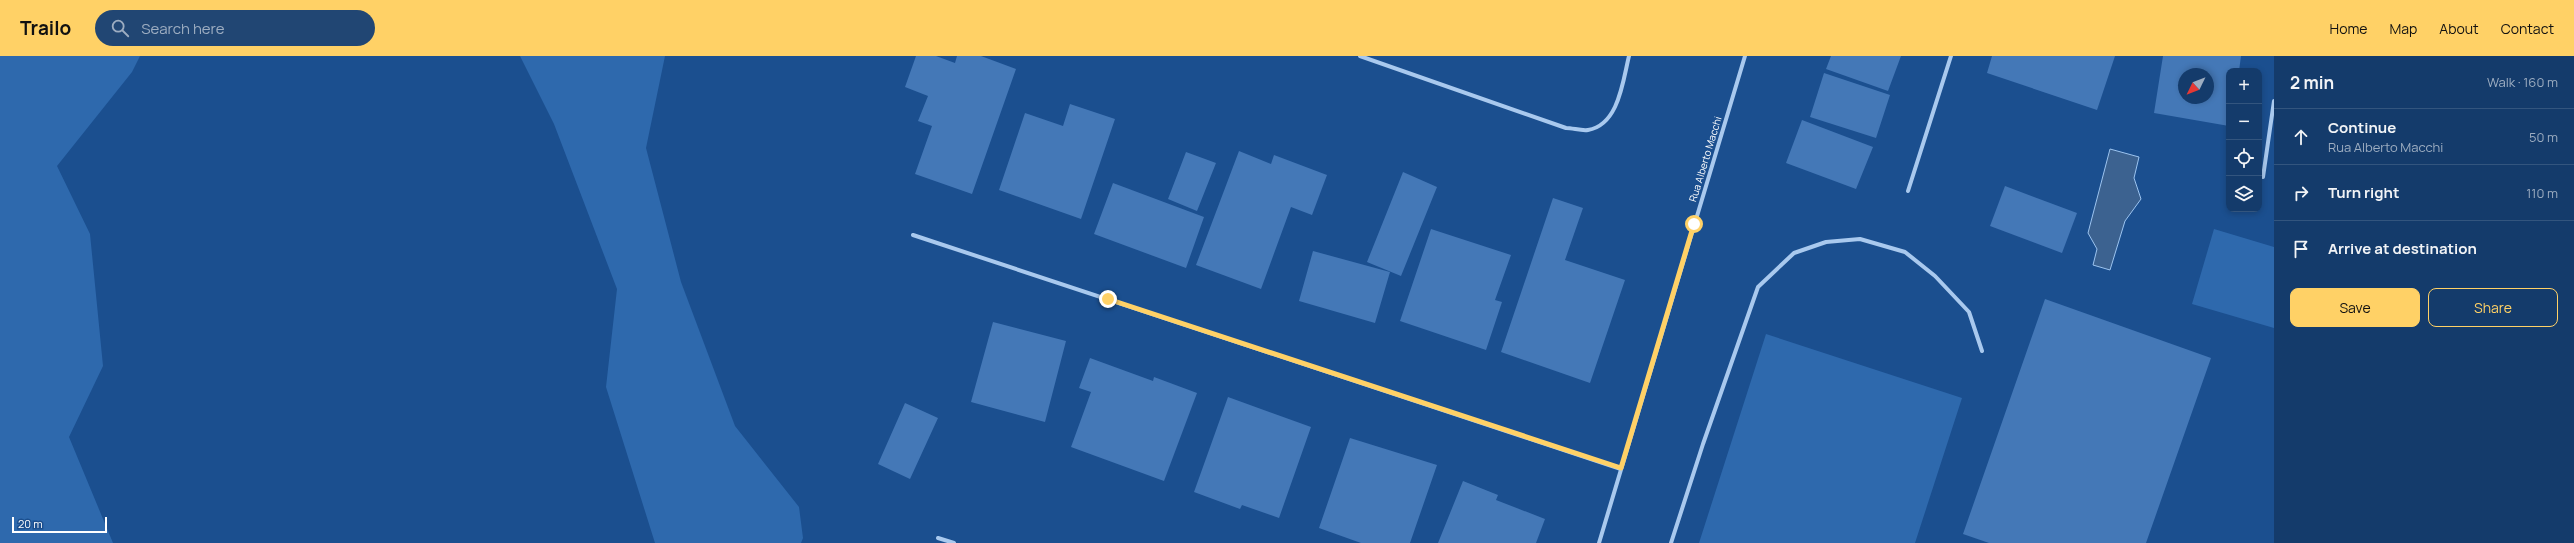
<!DOCTYPE html>
<html lang="en">
<head>
<meta charset="utf-8">
<style>
  body { margin:0; font-family:Manrope,sans-serif; background:#214673; color:#f1f3f6 }
  .controls { position:absolute; right:12px; top:12px; display:grid; overflow:hidden; border-radius:8px; box-shadow:0 2px 6px #0003 }
  .controls button { width:36px; height:36px; display:grid; place-items:center; padding:0; border:0; border-bottom:1px solid #33557e; background:#143b6b; color:#f1f3f6; font:20px sans-serif }
  .compass { position:absolute; left:2178px; top:12px; width:36px; height:36px; border-radius:50%; background:#143b6b; box-shadow:0 2px 6px #0003; rotate:227deg }
  .scale { position:absolute; left:12px; bottom:10px; width:95px; box-sizing:border-box; padding-left:4px; border:2px solid #fff; border-top:0; font-size:11px; line-height:14px; white-space:nowrap; color:#fff; -webkit-text-stroke:3px #1b4f8f; paint-order:stroke }
  .stop { position:absolute; width:12px; height:12px; margin:-9px; border:3px solid #ffd166; border-radius:50%; background:#fff }
  .stop.end { background:#ffd166; border-color:#fff; box-shadow:0 1px 4px #0008 }
  .list { margin:0; padding:0; list-style:none }
  h2 { display:flex; justify-content:space-between; align-items:center; height:52px; margin:0; padding:0 16px; font-size:17px }
  h2 small { font-size:13px; font-weight:400; color:#9dadc1 }
  .list li { display:grid; grid-template-columns:26px 1fr auto; gap:12px; align-items:center; box-sizing:border-box; height:56px; padding:0 16px; border-top:1px solid #33557e }
  .list b { display:block; font-size:15px; white-space:nowrap }
  .list p { margin:0; font-size:13px; white-space:nowrap; color:#9dadc1 }
  .list em { font-size:13px; font-style:normal; color:#9dadc1 }
  .actions { display:flex; gap:8px; padding:12px 16px }
  .actions a { flex:1; padding:9px 0; border:1px solid #ffd166; border-radius:8px; text-align:center; font-size:14px; color:#ffd166 }
  .actions .main { background:#ffd166; color:#111 }
  .icon { flex:none; width:22px; height:22px; fill:none; stroke:currentColor; stroke-width:2; stroke-linecap:round; stroke-linejoin:round }
  .map { position:relative; flex:none; width:2274px; height:487px; overflow:hidden }
  header { display:flex; align-items:center; gap:24px; box-sizing:border-box; height:56px; padding:0 20px; background:#ffd166; color:#111 }
  header strong { font-size:19px }
  nav { display:flex; gap:22px; margin-inline-start:auto; font-size:14px }
  .search { width:280px; height:36px; background:#214673; display:flex; align-items:center; gap:10px; box-sizing:border-box; padding:0 14px; border-radius:22px; color:#9dadc1; font-size:15px }
  main { display:flex }
  aside { flex:1; background:#143b6b }
  .map>svg:first-child { display:block }
  .green { fill:#2e69ad }
  .water { fill:#3c6290; stroke:#9cc4f0 }
  .building { fill:#4478b7; fill-rule:evenodd }
  .lines { fill:none; stroke-linecap:round; stroke-linejoin:round }
  .street { stroke:#a9c9ee; stroke-width:4 }
  .route { stroke:#ffd166; stroke-width:5 }
  .labels { text-anchor:middle; stroke-width:3; stroke-linejoin:round; paint-order:stroke }
  .street-label { font-size:10px; fill:#fff; stroke:#1b4f8f }
</style>
</head>
<body>
<header>
<strong>Trailo</strong>
<div class="search"><svg class="icon" aria-label="search" viewBox="0 0 24 24"><circle cx="10" cy="10" r="6"/><path d="M15 15l6 6"/></svg>Search here</div>
<nav><a>Home</a><a>Map</a><a>About</a><a>Contact</a></nav>
</header>
<main>
<div class="map">
<svg width="2274" height="487" viewBox="0 0 2274 487">
  <rect width="100%" height="100%" fill="#1b4f8f"/>
  <!-- green -->
  <path class="green" d="M 0,0 L 140,0 L 132,16 L 57,110 L 90,178 L 103,310 L 69,381 L 113,487 L 0,487 Z
    M 520,0 L 665,0 L 646,92 L 681,226 L 735,370 L 799,451 L 803,482 L 801,487 L 655,487 L 606,331 L 617,233 L 554,68 Z
    M 2214,173 L 2274,191 L 2274,272 L 2192,248 Z
    M 1766,278 L 1962,342 L 1915,487 L 1699,487 Z"/>
  <!-- water -->
  <path class="water" d="M 2110,93 L 2139,101 L 2134,122 L 2141,143 L 2125,165 L 2110,214 L 2093,209 L 2097,193 L 2088,177 Z"/>
  <!-- building -->
  <path class="building" d="M 916,0 L 936,0 L 955,7 L 957,0 L 981,0 L 1016,13 L 972,138 L 915,118 L 932,70 L 918,65 L 928,40 L 905,31 Z
    M 1831,0 L 1901,0 L 1888,35 L 1826,13 Z
    M 1992,0 L 2115,0 L 2097,54 L 1987,17 Z
    M 2163,0 L 2241,0 L 2239,15 L 2229,15 L 2229,70 L 2154,57 ZM 2184,18 L 2208,18 L 2208,42 L 2184,42 Z
    M 1824,17 L 1890,39 L 1876,82 L 1810,61 Z
    M 1070,48 L 1115,63 L 1081,163 L 999,134 L 1025,57 L 1063,70 Z
    M 1802,64 L 1873,91 L 1856,133 L 1786,107 Z
    M 1239,95 L 1271,108 L 1274,99 L 1327,119 L 1312,159 L 1291,151 L 1261,233 L 1196,209 Z
    M 1186,96 L 1216,107 L 1197,155 L 1168,143 Z
    M 1403,116 L 1437,131 L 1401,220 L 1367,206 Z
    M 1113,127 L 1204,161 L 1186,212 L 1094,178 Z
    M 2005,130 L 2077,157 L 2062,197 L 1990,170 Z
    M 1553,142 L 1583,152 L 1565,204 L 1625,224 L 1590,327 L 1501,296 Z
    M 1431,173 L 1511,199 L 1495,244 L 1502,246 L 1486,294 L 1400,265 Z
    M 1313,195 L 1390,216 L 1375,267 L 1299,245 Z
    M 2045,243 L 2211,302 L 2146,487 L 1989,487 L 1963,478 Z
    M 993,266 L 1066,285 L 1045,366 L 971,346 Z
    M 1090,302 L 1153,325 L 1154,321 L 1197,337 L 1164,425 L 1071,391 L 1091,336 L 1079,332 Z
    M 1228,341 L 1311,371 L 1279,462 L 1242,449 L 1240,453 L 1194,436 Z
    M 905,347 L 938,362 L 910,423 L 878,408 Z
    M 1350,382 L 1437,409 L 1410,487 L 1361,487 L 1319,472 Z
    M 1463,425 L 1498,439 L 1496,444 L 1545,463 L 1536,487 L 1438,487 Z"/>
  <g class="lines">
    <!-- street -->
    <path class="street" d="M 1360,0 L 1566,72 C 1573,72 1581,75 1588,74 C 1619,69 1623,24 1629,0
      M 2263,121 L 2274,45
      M 1908,135 L 1951,0
      M 913,179 L 1621,413
      M 938,482 L 954,487
      M 1599,487 L 1745,0
      M 1671,487 L 1703,388 L 1758,231 L 1794,197 L 1826,186 L 1860,183 L 1905,196 L 1935,220 L 1969,256 L 1982,295"/>
  </g>
  <g class="lines">
    <!-- route -->
    <path class="route" d="M 1108,243 L 1621,412 L 1694,168"/>
  </g>
  <g class="labels">
    <!-- street labels -->
    <g class="street-label">
      <text transform="translate(1705 103) rotate(-73)" y="4">Rua Alberto Macchi</text>
    </g>
  </g>
</svg>
<div class="controls">
<button>+</button>
<button>−</button>
<button><svg class="icon" aria-label="locate" viewBox="0 0 24 24"><circle cx="12" cy="12" r="6"/><path d="M12 2v4M12 18v4M2 12h4M18 12h4"/></svg></button>
<button><svg class="icon" aria-label="layers" viewBox="0 0 24 24"><path d="M12 4l9 5-9 5-9-5zM3 14l9 5 9-5"/></svg></button>
</div>
<svg class="compass" viewBox="-18 -18 36 36"><path d="M0-13l5 13h-10z" fill="#e53935"/><path d="M0 13l5-13h-10z" fill="#9dadc1"/></svg>
<div class="scale">20 m</div>
<div class="stop" style="left:1694px;top:168px"></div>
<div class="stop end" style="left:1108px;top:243px"></div>
</div>
<aside>
<h2>2 min<small>Walk · 160 m</small></h2>
<ul class="list">
<li><svg class="icon" aria-label="ahead" viewBox="0 0 24 24"><path d="M12 20V5M6 11l6-6 6 6"/></svg><div><b>Continue</b><p>Rua Alberto Macchi</p></div><em>50 m</em></li>
<li><svg class="icon" aria-label="right" viewBox="0 0 24 24"><path d="M7 20v-9h11M14 6l5 5-5 5"/></svg><div><b>Turn right</b></div><em>110 m</em></li>
<li><svg class="icon" aria-label="arrive" viewBox="0 0 24 24"><path d="M6 21V4h12l-3 4 3 4H6"/></svg><div><b>Arrive at destination</b></div></li>
</ul>
<div class="actions"><a class="main">Save</a><a>Share</a></div>
</aside>
</main>
</body>
</html>
